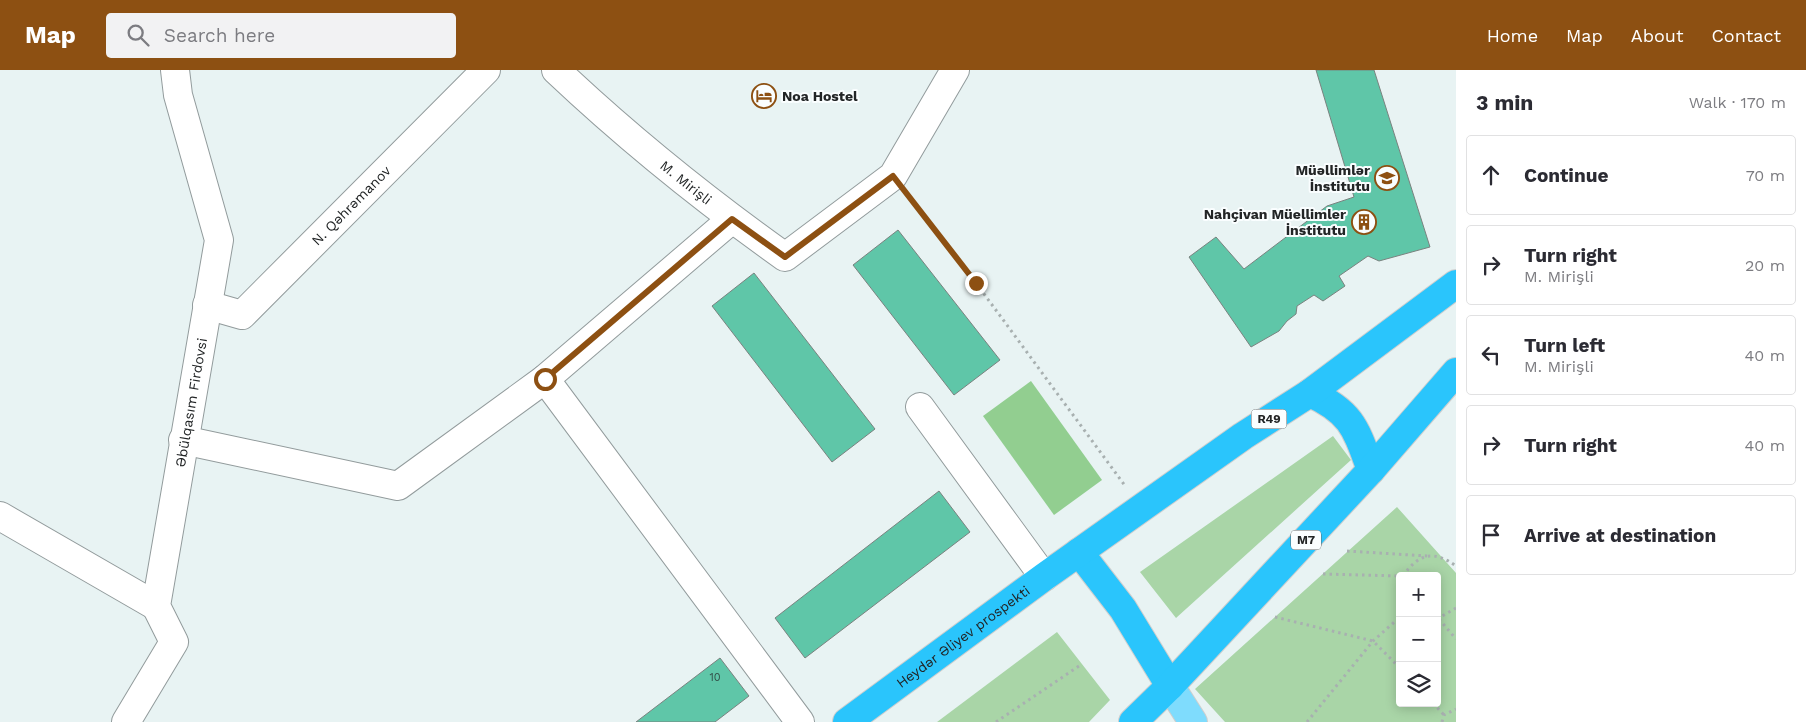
<!DOCTYPE html>
<html lang="en">
<head>
<meta charset="utf-8">
<style>
  body { margin:0; font-family:"Work Sans",sans-serif; background:#f2f2f3; color:#2b2b33 }
  .controls { position:absolute; right:15px; bottom:15px; display:grid; overflow:hidden; border-radius:5px; box-shadow:0 2px 12px #0003 }
  .controls button { width:45px; height:45px; display:grid; place-items:center; padding:0; border:0; border-bottom:1px solid #e1e1e2; background:#fff; color:#2b2b33; font:25px sans-serif }
  .stop { position:absolute; width:15px; height:15px; margin:-11px; border:4px solid #8d5012; border-radius:50%; background:#fff }
  .stop.end { background:#8d5012; border-color:#fff; box-shadow:0 1px 5px #0008 }
  .list { margin:0; padding:0; list-style:none }
  h2 { display:flex; justify-content:space-between; align-items:center; height:65px; margin:0; padding:0 20px; font-size:21px }
  h2 small { font-size:16px; font-weight:400; color:#7c7c81 }
  .list li { display:grid; grid-template-columns:32px 1fr auto; gap:15px; align-items:center; box-sizing:border-box; height:80px; margin:0 10px 10px; padding:0 10px; border:1px solid #e1e1e2; border-radius:5px }
  .list b { display:block; font-size:19px; white-space:nowrap }
  .list p { margin:0; font-size:16px; white-space:nowrap; color:#7c7c81 }
  .list em { font-size:16px; font-style:normal; color:#7c7c81 }
  .icon { flex:none; width:28px; height:28px; fill:none; stroke:currentColor; stroke-width:2; stroke-linecap:round; stroke-linejoin:round }
  .map { position:relative; flex:none; width:1456px; height:652px; overflow:hidden }
  header { display:flex; align-items:center; gap:30px; box-sizing:border-box; height:70px; padding:0 25px; background:#8d5012; color:#fff }
  header strong { font-size:24px }
  nav { display:flex; gap:28px; margin-inline-start:auto; font-size:18px }
  .search { width:350px; height:45px; background:#f2f2f3; display:flex; align-items:center; gap:12px; box-sizing:border-box; padding:0 18px; border-radius:5px; color:#7c7c81; font-size:19px }
  main { display:flex }
  aside { flex:1; background:#fff }
  .map>svg:first-child { display:block }
  .green { fill:#a9d5a7; fill-rule:evenodd }
  .forest { fill:#92ce90 }
  .building { fill:#5fc6a8; stroke:#7a827f }
  .lines { fill:none; stroke-linecap:round; stroke-linejoin:round }
  .minor-casing { stroke:#929b9c; stroke-width:30 }
  .major-casing { stroke:#cecfcf; stroke-width:30 }
  .highway-casing { stroke:#cecfcf; stroke-width:30 }
  .path { stroke:#a8b0b0; stroke-width:3; stroke-dasharray:2.5 4; stroke-linecap:butt }
  .minor { stroke:#fff; stroke-width:28 }
  .major { stroke:#7fdcfd; stroke-width:28 }
  .highway { stroke:#2ac5fc; stroke-width:28 }
  .route { stroke:#8d5012; stroke-width:6 }
  .labels { text-anchor:middle; stroke-width:4; stroke-linejoin:round; paint-order:stroke }
  .number-label { font-size:11px; fill:#314d46 }
  .shield { fill:#fafeff; stroke:#636667; stroke-width:1 }
  .shield-label { font-size:12px; font-weight:bold; fill:#222526 }
  .poi-label { font-size:14px; font-weight:bold; fill:#222526; stroke:#fafeff; text-anchor:end }
  .street-label { font-size:14px; fill:#222526; stroke:#fafeff }
</style>
</head>
<body>
<header>
<strong>Map</strong>
<div class="search"><svg class="icon" aria-label="search" viewBox="0 0 24 24"><circle cx="10" cy="10" r="6"/><path d="M15 15l6 6"/></svg>Search here</div>
<nav><a>Home</a><a>Map</a><a>About</a><a>Contact</a></nav>
</header>
<main>
<div class="map">
<svg width="1456" height="652" viewBox="0 0 1456 652">
  <rect width="100%" height="100%" fill="#e8f3f3"/>
  <!-- green -->
  <path class="green" d="M 1333,366 L 1351,390 L 1176,548 L 1140,502 Z
    M 1397,437 L 1456,503 L 1456,652 L 1225,652 L 1195,619 ZM 1400,506 L 1437,506 L 1437,633 L 1400,633 Z
    M 1057,562 L 1110,630 L 1089,652 L 937,652 Z"/>
  <!-- forest -->
  <path class="forest" d="M 1031,311 L 1102,410 L 1054,445 L 983,346 Z"/>
  <!-- building -->
  <path class="building" d="M 1316,0 L 1374,0 L 1430,177 L 1379,191 L 1368,186 L 1339,206 L 1345,216 L 1323,231 L 1314,225 L 1297,236 L 1296,244 L 1287,251 L 1279,261 L 1251,277 L 1189,187 L 1216,167 L 1244,199 L 1327,136 L 1354,127 Z
    M 898,160 L 1000,290 L 954,325 L 853,195 Z
    M 754,203 L 875,359 L 832,392 L 712,236 Z
    M 939,421 L 970,462 L 805,588 L 775,548 Z
    M 720,588 L 749,626 L 715,652 L 636,652 Z"/>
  <g class="lines">
    <defs>
      <g id="minor">
        <path id="s1" d="M 556,0 C 628,68 705,130 785,187 L 893,106 L 955,0"/>
        <path d="M 732,149 L 545,309 L 800,652"/>
        <path id="s2" d="M 207,235 L 242,245 L 486,0"/>
        <path d="M 920,337 L 1044,507"/>
        <path d="M 183,370 L 398,416 L 545,309"/>
        <path d="M 0,446 L 156,536"/>
        <path id="s3" d="M 126,652 L 174,572 L 156,536 L 219,170 L 178,25 L 175,0"/>
      </g>
      <path id="major" d="M 1170,616 L 1193,652"/>
      <g id="highway">
        <path d="M 1310,323 C 1352,342 1356,359 1371,400"/>
        <path d="M 1079,482 L 1123,539 L 1170,616"/>
        <path id="s4" d="M 847,652 L 1044,507 L 1243,366 L 1310,323 L 1456,214"/>
        <path d="M 1133,652 L 1170,616 L 1371,400 L 1456,302"/>
      </g>
    </defs>
    <!-- minor casing -->
    <use href="#minor" class="minor-casing"/>
    <!-- major casing -->
    <use href="#major" class="major-casing"/>
    <!-- highway casing -->
    <use href="#highway" class="highway-casing"/>
    <!-- path -->
    <path class="path" d="M 908,126 L 976,213 L 1126,417
      M 1347,481 L 1427,486
      M 1323,504 L 1400,506
      M 1403,506 C 1419,483 1434,480 1456,496
      M 1275,547 L 1373,571 L 1400,598
      M 1437,549 L 1456,538
      M 1439,549 L 1456,569
      M 1433,633 L 1444,645
      M 996,652 L 1082,594
      M 1307,652 L 1373,571 L 1400,547
      M 1442,652 L 1444,645 L 1456,639"/>
    <!-- minor -->
    <use href="#minor" class="minor"/>
    <!-- major -->
    <use href="#major" class="major"/>
    <!-- highway -->
    <use href="#highway" class="highway"/>
  </g>
  <g class="lines">
    <!-- route -->
    <path class="route" d="M 545,309 L 732,149 L 785,187 L 893,106 L 976,213"/>
  </g>
  <!-- icons -->
  <defs>
    <symbol id="hotel-ring" viewBox="-11 -11 22 22"><circle r="9.5" fill="#fafeff" stroke="#8d5012" stroke-width="1.5"/><path d="M-6-4.5h1.5V1H6V5H4.5V3h-9V5H-6ZM-4 0a1.8 1.8 0 1 1 3.6 0ZM.5 0V-2.5h3Q6-2.5 6 0Z" fill="#8d5012"/></symbol>
    <symbol id="university-ring" viewBox="-11 -11 22 22"><circle r="9.5" fill="#fafeff" stroke="#8d5012" stroke-width="1.5"/><path d="M0-5L7-2L0 1L-7-2ZM-4 1L0 2.5L4 1V4Q0 6-4 4Z" fill="#8d5012"/></symbol>
    <symbol id="building-ring" viewBox="-11 -11 22 22"><circle r="9.5" fill="#fafeff" stroke="#8d5012" stroke-width="1.5"/><path d="M-4-6H4V6H1V3H-1V6H-4ZM-2.5-4.3h1.7v1.8h-1.7ZM.8-4.3h1.7v1.8H.8ZM-2.5-1h1.7V.8h-1.7ZM.8-1h1.7V.8H.8Z" fill="#8d5012"/></symbol>
  </defs>
  <g fill-rule="evenodd">
    <use href="#hotel-ring" x="750" y="12" width="28" height="28"/>
    <use href="#university-ring" x="1373" y="94" width="28" height="28"/>
    <use href="#building-ring" x="1350" y="138" width="28" height="28"/>
  </g>
  <g class="labels">
    <!-- number labels -->
    <g class="number-label">
      <text x="715" y="611">10</text>
    </g>
    <!-- shield labels -->
    <g class="shield">
      <rect x="1251.5" y="339.5" width="35" height="19" rx="4"/>
      <rect x="1291" y="460.5" width="30" height="19" rx="4"/>
    </g>
    <g class="shield-label">
      <text x="1269" y="353">R49</text>
      <text x="1306" y="474">M7</text>
    </g>
    <!-- poi labels -->
    <g class="poi-label">
      <text x="782" y="31" text-anchor="start">Noa Hostel</text>
      <text x="1370" y="105">Müəllimlər<tspan x="1370" dy="16">İnstitutu</tspan></text>
      <text x="1346" y="149">Nahçivan Müellimler<tspan x="1346" dy="16">İnstitutu</tspan></text>
    </g>
    <!-- street labels -->
    <g class="street-label">
      <text dy="5" stroke="none"><textPath href="#s1" startOffset="172">M. Mirişli</textPath></text>
      <text dy="5" stroke="none"><textPath href="#s2" startOffset="191">N. Qəhrəmanov</textPath></text>
      <text dy="5" stroke="none"><textPath href="#s3" startOffset="340">Əbülqasım Firdovsi</textPath></text>
      <text dy="5" stroke="none"><textPath href="#s4" startOffset="144">Heydər Əliyev prospekti</textPath></text>
    </g>
  </g>
</svg>
<div class="controls">
<button>+</button>
<button>−</button>
<button><svg class="icon" aria-label="layers" viewBox="0 0 24 24"><path d="M12 4l9 5-9 5-9-5zM3 14l9 5 9-5"/></svg></button>
</div>
<div class="stop" style="left:545px;top:309px"></div>
<div class="stop end" style="left:976px;top:213px"></div>
</div>
<aside>
<h2>3 min<small>Walk · 170 m</small></h2>
<ul class="list">
<li><svg class="icon" aria-label="ahead" viewBox="0 0 24 24"><path d="M12 20V5M6 11l6-6 6 6"/></svg><div><b>Continue</b></div><em>70 m</em></li>
<li><svg class="icon" aria-label="right" viewBox="0 0 24 24"><path d="M7 20v-9h11M14 6l5 5-5 5"/></svg><div><b>Turn right</b><p>M. Mirişli</p></div><em>20 m</em></li>
<li><svg class="icon" aria-label="left" viewBox="0 0 24 24"><path d="M17 20v-9H6M10 6l-5 5 5 5"/></svg><div><b>Turn left</b><p>M. Mirişli</p></div><em>40 m</em></li>
<li><svg class="icon" aria-label="right" viewBox="0 0 24 24"><path d="M7 20v-9h11M14 6l5 5-5 5"/></svg><div><b>Turn right</b></div><em>40 m</em></li>
<li><svg class="icon" aria-label="arrive" viewBox="0 0 24 24"><path d="M6 21V4h12l-3 4 3 4H6"/></svg><div><b>Arrive at destination</b></div></li>
</ul>
</aside>
</main>
</body>
</html>
